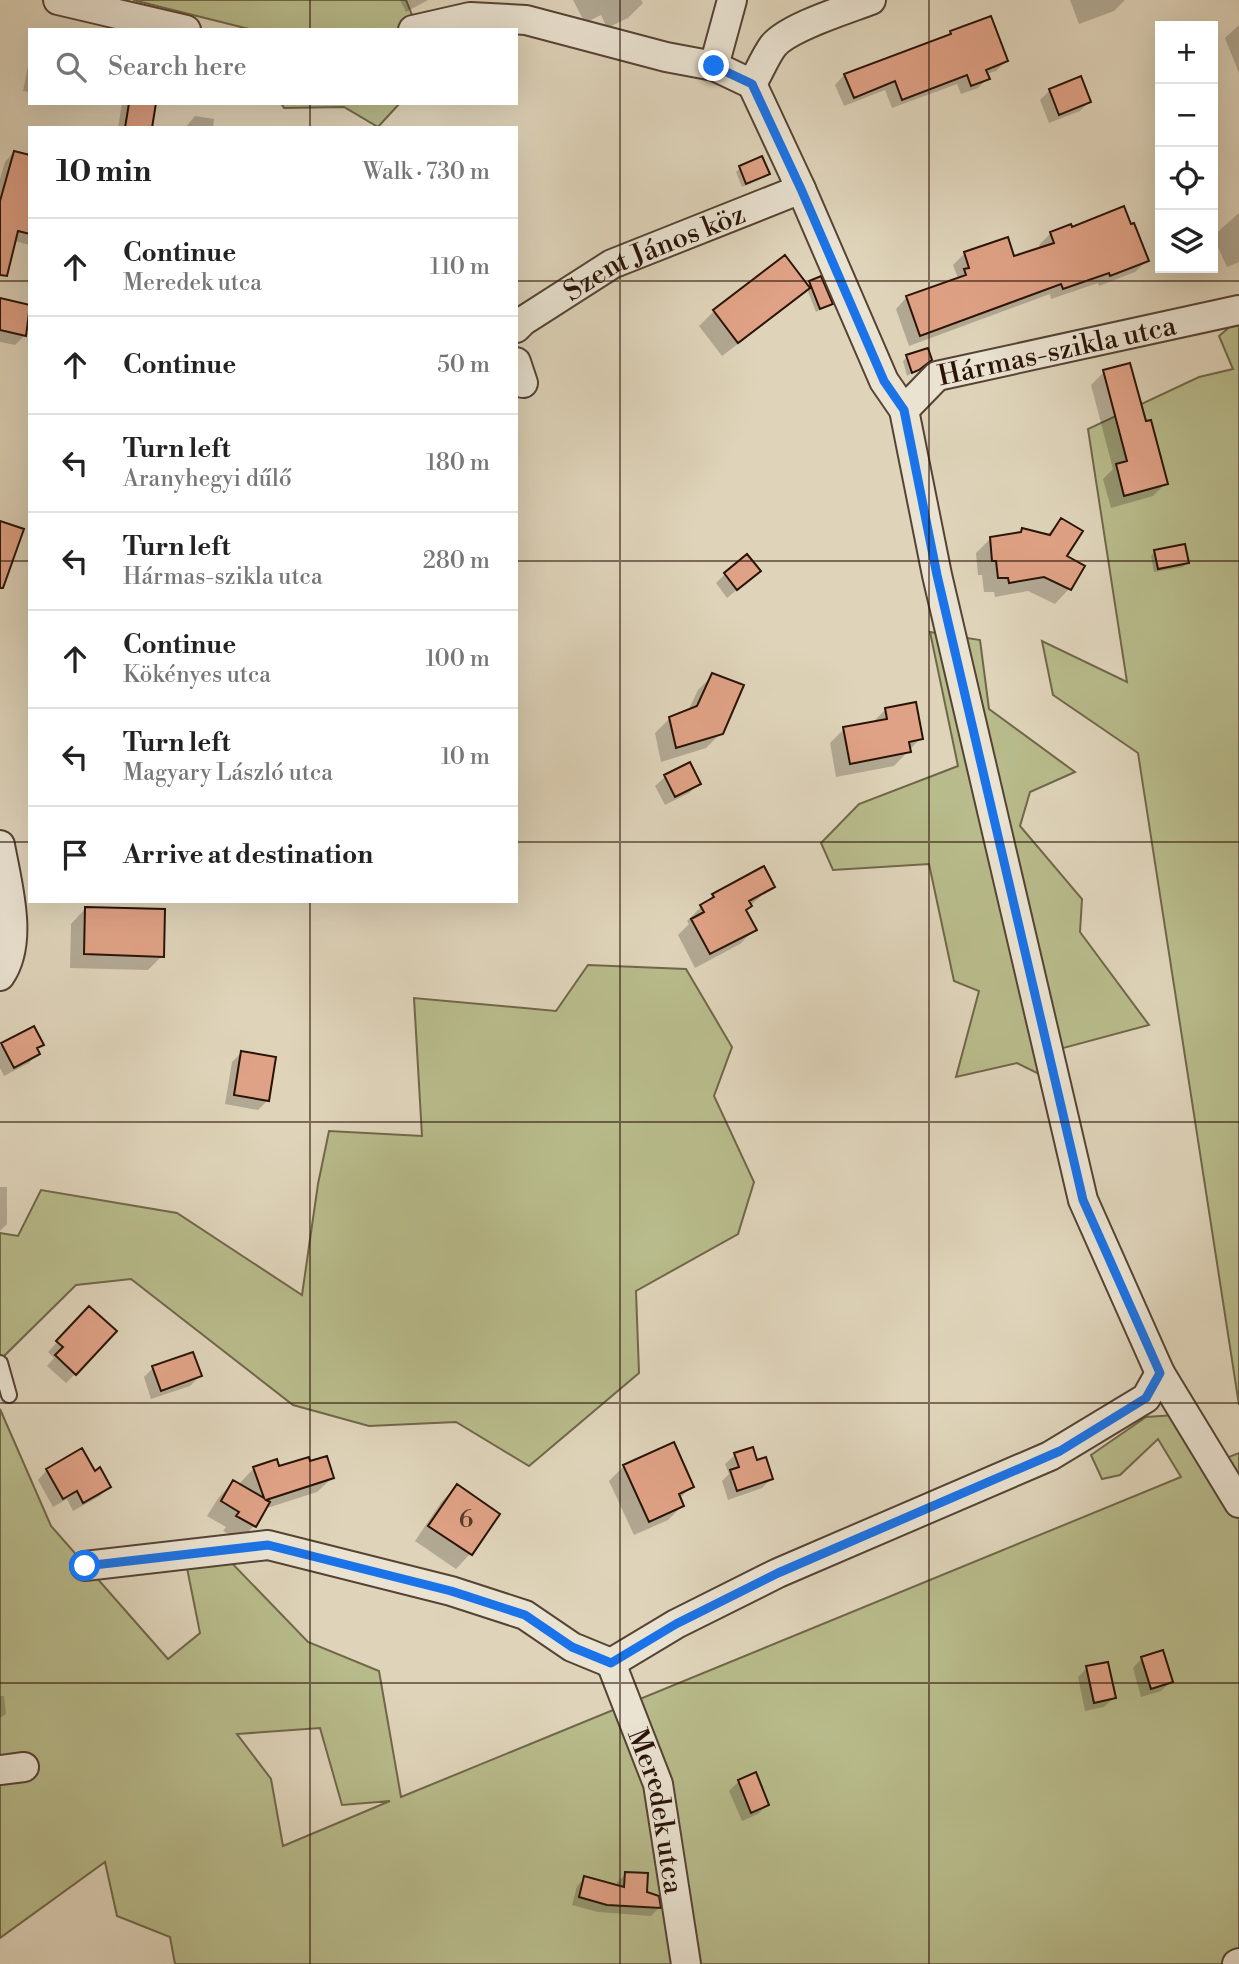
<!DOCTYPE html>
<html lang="en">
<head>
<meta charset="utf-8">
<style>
  body { margin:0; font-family:"Libre Bodoni",serif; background:#f2f2f2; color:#222 }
  .controls { position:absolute; right:21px; top:21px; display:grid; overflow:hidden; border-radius:0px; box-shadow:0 7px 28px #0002 }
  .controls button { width:63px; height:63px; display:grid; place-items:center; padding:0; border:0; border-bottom:2px solid #e0e0e0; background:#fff; color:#222; font:35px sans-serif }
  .stop { position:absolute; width:21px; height:21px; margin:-16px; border:5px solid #1a73e8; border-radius:50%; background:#fff }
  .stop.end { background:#1a73e8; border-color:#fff; box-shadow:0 2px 7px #0008 }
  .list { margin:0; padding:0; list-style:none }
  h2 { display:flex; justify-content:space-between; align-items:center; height:91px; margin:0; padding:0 28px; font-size:30px }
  h2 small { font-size:23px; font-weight:400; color:#767676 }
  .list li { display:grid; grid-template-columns:46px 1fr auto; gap:21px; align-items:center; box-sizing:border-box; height:98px; padding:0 28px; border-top:2px solid #e0e0e0 }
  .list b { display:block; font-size:26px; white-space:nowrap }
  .list p { margin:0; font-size:23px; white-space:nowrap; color:#767676 }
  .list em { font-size:23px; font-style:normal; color:#767676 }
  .icon { flex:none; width:38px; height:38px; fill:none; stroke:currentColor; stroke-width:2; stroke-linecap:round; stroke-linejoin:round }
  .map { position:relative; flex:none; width:1239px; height:1964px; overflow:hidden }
  .search { position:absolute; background:#fff; box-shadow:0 7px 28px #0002; left:28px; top:28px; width:490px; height:77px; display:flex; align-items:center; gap:18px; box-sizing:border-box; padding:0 24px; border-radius:0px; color:#767676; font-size:26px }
  .panel { position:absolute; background:#fff; box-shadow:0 7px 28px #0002; left:28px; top:126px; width:490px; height:777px; border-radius:0px }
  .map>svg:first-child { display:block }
  .green { fill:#b8bb8b; stroke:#706749; stroke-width:2; fill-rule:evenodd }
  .shadow { fill:#0003 }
  .building { fill:#e0a286; stroke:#291307; stroke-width:2 }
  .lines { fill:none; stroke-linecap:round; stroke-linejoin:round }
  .service-casing { stroke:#564334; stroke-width:18 }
  .minor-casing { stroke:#564334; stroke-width:32 }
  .service { stroke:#eae3d2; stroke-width:14 }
  .minor { stroke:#eae3d2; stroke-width:28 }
  .route { stroke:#1a73e8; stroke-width:9 }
  .grid { fill:none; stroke:#291307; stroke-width:2; stroke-opacity:0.55 }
  .labels { text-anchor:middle; stroke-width:7; stroke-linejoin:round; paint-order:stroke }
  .number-label { font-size:24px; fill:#573727 }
  .street-label { font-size:28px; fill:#291307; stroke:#eae3d2 }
</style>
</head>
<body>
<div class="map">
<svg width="1239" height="1964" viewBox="0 0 1239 1964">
  <rect width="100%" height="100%" fill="#dfd4ba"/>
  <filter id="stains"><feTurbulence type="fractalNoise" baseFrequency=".00286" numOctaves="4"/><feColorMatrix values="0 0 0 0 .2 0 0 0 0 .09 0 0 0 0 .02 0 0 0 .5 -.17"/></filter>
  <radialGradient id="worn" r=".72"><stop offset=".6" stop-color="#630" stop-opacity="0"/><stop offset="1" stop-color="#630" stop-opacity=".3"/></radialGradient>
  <!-- green -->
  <path class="green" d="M 133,0 L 406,0 L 418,30 L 253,30 Z
    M 281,103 L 400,103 L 378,127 L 344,107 L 284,108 Z
    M 1239,319 L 1239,1405 L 1138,753 L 1053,695 L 1042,641 L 1127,682 L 1088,429 L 1199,377 L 1233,369 L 1219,336 Z
    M 930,632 L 980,640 L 989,709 L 1075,772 L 1030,792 L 1020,826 L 1082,899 L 1080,932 L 1149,1025 L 1063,1048 L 1045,1077 L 1017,1063 L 956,1077 L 979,991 L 954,981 L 929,864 L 833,870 L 821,843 L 859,804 L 958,766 Z
    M 588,965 L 686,969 L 732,1047 L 714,1096 L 754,1182 L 738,1234 L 636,1291 L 639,1373 L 529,1466 L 456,1422 L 369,1426 L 293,1405 L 131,1279 L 76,1285 L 0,1360 L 0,1233 L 18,1236 L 41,1190 L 177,1213 L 302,1295 L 318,1184 L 329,1131 L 422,1136 L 414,998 L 556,1011 Z
    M 0,1409 L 51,1526 L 168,1659 L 200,1633 L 186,1563 L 226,1557 L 308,1642 L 379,1671 L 401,1797 L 1181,1477 L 1158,1439 L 1120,1475 L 1102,1479 L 1091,1455 L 1146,1417 L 1175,1415 L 1204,1467 L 1239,1453 L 1239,1964 L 175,1964 L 170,1937 L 117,1916 L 105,1862 L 0,1938 ZM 320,1728 L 342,1805 L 390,1801 L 283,1846 L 271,1779 L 237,1734 Z"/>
  <!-- shadow -->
  <path class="shadow" d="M 400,0 L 428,0 L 406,12 Z
    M 573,0 L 641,0 L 643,3 L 628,18 L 607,28 L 601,15 L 585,23 Z
    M 1070,0 L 1125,0 L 1114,11 L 1079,24 Z
    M 1239,25 L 1239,73 L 1225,38 Z
    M 951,33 L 1006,61 L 996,71 L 986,74 L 988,78 L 978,88 L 961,94 L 957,84 L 892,108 L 885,90 L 844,106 L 835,85 L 844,75 L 947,37 Z
    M 30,57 L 30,92 L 23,91 Z
    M 1050,90 L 1089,102 L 1080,111 L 1049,123 L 1040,100 Z
    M 122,103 L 155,103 L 150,128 L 118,128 Z
    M 195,116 L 214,119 L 213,128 L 185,128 Z
    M 14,152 L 30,157 L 30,245 L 14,241 L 0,264 L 0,179 L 5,162 Z
    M 740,168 L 768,174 L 763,178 L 742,187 L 736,172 Z
    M 1239,213 L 1239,262 L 1227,267 L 1213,236 Z
    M 1051,233 L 1147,261 L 1135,272 L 1099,286 L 1098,283 L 1051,299 L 1050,294 L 909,346 L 896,309 L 907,297 L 958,278 L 953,265 L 965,253 L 1013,259 L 1041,249 L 1039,245 Z
    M 785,258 L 806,286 L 810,283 L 831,304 L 816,312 L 807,289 L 793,302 L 722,356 L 699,326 L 714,311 Z
    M 0,300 L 30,306 L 24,336 L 15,345 L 0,342 Z
    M 907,357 L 926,364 L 907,376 L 903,361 Z
    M 1104,372 L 1144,424 L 1166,483 L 1153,496 L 1111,508 L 1103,479 L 1113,469 L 1091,385 Z
    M 1061,520 L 1069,589 L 1055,604 L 1028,591 L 995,597 L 994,592 L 984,592 L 982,575 L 978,575 L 976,553 L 990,539 L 1018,535 L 1022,530 L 1046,536 Z
    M 1155,551 L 1187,563 L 1183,567 L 1154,572 L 1151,556 Z
    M 725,574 L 749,580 L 727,598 L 716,583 Z
    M 713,675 L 721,733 L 706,748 L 661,762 L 655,733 L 670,718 L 688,711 L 698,690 Z
    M 886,709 L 921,738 L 894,766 L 836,777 L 830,743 L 844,729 L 871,724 Z
    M 689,764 L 699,783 L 689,793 L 665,805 L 655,786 L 665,777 Z
    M 763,868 L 773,886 L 744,911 L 754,930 L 740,944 L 695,968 L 678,935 L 689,924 L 687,921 L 713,895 Z
    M 85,909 L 162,956 L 148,970 L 70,968 L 71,924 Z
    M 33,1028 L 42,1045 L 36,1050 L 38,1053 L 29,1063 L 4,1076 L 0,1068 L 0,1046 Z
    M 241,1053 L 268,1100 L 258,1110 L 225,1104 L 232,1062 Z
    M 0,1187 L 7,1187 L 7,1224 L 0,1231 Z
    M 80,1318 L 75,1374 L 66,1383 L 47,1366 L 54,1358 L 48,1352 Z
    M 153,1368 L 200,1376 L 190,1386 L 151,1399 L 144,1377 Z
    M 735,1455 L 756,1462 L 771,1479 L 762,1488 L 728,1500 L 722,1481 L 729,1474 L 725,1464 Z
    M 309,1463 L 332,1478 L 317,1492 L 264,1509 L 254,1526 L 240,1540 L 223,1531 L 226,1527 L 207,1516 L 219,1497 L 233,1482 L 241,1487 L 240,1483 L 254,1468 L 277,1469 Z
    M 624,1466 L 692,1486 L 679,1499 L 682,1506 L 668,1520 L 634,1535 L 609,1481 Z
    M 47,1470 L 94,1473 L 109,1486 L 100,1496 L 73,1511 L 67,1499 L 53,1507 L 38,1480 Z
    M 457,1486 L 498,1514 L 470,1554 L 456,1569 L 415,1541 L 442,1501 Z
    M 1142,1658 L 1171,1681 L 1161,1691 L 1141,1697 L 1133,1668 Z
    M 1087,1668 L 1114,1698 L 1104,1707 L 1085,1711 L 1078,1677 Z
    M 0,1696 L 4,1696 L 6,1714 L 0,1718 Z
    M 739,1781 L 767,1805 L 758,1814 L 742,1821 L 729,1791 Z
    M 626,1874 L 659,1908 L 651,1916 L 598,1912 L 572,1905 L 577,1886 L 585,1878 L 617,1887 L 617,1882 Z"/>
  <!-- building -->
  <path class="building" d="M 991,16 L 1008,61 L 986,70 L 990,79 L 971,86 L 967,75 L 902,100 L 895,81 L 854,98 L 844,74 L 951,34 L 950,31 Z
    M 1081,76 L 1091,102 L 1059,115 L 1049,89 Z
    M 129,103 L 156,103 L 152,128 L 125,128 Z
    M 14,151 L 30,155 L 30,234 L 18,231 L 7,276 L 0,275 L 0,201 Z
    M 762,156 L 770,174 L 746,184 L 739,166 Z
    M 1124,206 L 1131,224 L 1134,223 L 1149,261 L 1110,276 L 1109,273 L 1063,289 L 1061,284 L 920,336 L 906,296 L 966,275 L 964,269 L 969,268 L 964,252 L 1008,237 L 1014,256 L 1054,243 L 1050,232 L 1071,224 L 1072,227 Z
    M 785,255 L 810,288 L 738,343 L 713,310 Z
    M 821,276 L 833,304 L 820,309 L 809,281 Z
    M 0,298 L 30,305 L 26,336 L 0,330 Z
    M 928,348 L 932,360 L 919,370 L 912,373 L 906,355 Z
    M 1130,363 L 1146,421 L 1151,420 L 1168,484 L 1124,496 L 1116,464 L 1127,461 L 1103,370 Z
    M 1061,518 L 1083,531 L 1067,556 L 1085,566 L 1071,590 L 1044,577 L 1009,583 L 1008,578 L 998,578 L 996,561 L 992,561 L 990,537 L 1021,532 L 1022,528 L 1050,535 Z
    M 0,521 L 24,529 L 3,588 L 0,588 Z
    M 1185,544 L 1189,563 L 1158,569 L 1154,550 Z
    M 747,554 L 761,571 L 737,590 L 724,573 Z
    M 712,673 L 744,685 L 723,734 L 676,748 L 669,717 L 697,706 Z
    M 916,702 L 923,739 L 909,742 L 911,752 L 850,764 L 843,727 L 887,719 L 885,708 Z
    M 690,762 L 701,784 L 675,797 L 664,775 Z
    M 764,866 L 775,887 L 749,901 L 752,906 L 746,910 L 757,930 L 710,954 L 691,919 L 704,912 L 700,905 L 714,897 L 712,894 Z
    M 85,907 L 165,909 L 164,957 L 84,954 Z
    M 34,1026 L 44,1045 L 37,1048 L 40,1054 L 14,1068 L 1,1043 Z
    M 241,1051 L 276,1057 L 269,1101 L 234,1095 Z
    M 89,1306 L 117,1331 L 76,1375 L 55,1355 L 63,1347 L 56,1341 Z
    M 193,1352 L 202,1376 L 161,1391 L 152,1366 Z
    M 674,1442 L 694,1487 L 679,1494 L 684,1506 L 649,1522 L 623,1465 Z
    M 753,1447 L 757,1460 L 766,1457 L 773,1479 L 737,1491 L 730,1470 L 739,1467 L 734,1453 Z
    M 82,1448 L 95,1471 L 100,1467 L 111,1487 L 83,1503 L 77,1491 L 63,1499 L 46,1469 Z
    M 327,1456 L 334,1478 L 266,1500 L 270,1502 L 256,1527 L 236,1516 L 239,1512 L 221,1501 L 233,1480 L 264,1498 L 253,1467 L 277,1459 L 279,1466 L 309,1457 L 310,1461 Z
    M 457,1484 L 500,1514 L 472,1555 L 428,1526 Z
    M 1163,1650 L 1173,1682 L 1151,1689 L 1141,1657 Z
    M 1108,1662 L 1116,1698 L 1094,1703 L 1086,1666 Z
    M 756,1772 L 769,1805 L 751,1813 L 738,1780 Z
    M 625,1872 L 648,1873 L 647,1892 L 659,1896 L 661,1908 L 607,1905 L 579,1897 L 584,1876 L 624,1887 Z"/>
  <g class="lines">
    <defs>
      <path id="service" d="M 0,1363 L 9,1395"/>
      <g id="minor">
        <path d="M 58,0 L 186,30"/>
        <path d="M 413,30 L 470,17 L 526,20 L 666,57 L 714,66 L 752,84"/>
        <path d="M 714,66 L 732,0"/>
        <path d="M 752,84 L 801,189 L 884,381 L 904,410 L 937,575 L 1083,1200 L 1160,1373 L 1239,1503"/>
        <path d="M 752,84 C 759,72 765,57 773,46 C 788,27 848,9 871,0"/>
        <path id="s1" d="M 516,328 L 523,321 L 612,264 L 801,189"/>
        <path d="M 516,362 L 523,383"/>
        <path id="s2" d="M 904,410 L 937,376 L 1239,310"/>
        <path d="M 0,845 C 7,884 24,942 0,976"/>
        <path d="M 85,1566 L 268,1545 L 451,1591 L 525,1615 L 572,1647 L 611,1663"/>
        <path d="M 611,1663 L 676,1624 L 778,1573 L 1050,1456 L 1146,1398 L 1160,1373"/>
        <path id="s3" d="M 611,1663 L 658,1784 L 686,1964"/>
        <path d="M 0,1770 L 24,1767"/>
        <path d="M 1237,1964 L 1239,1963"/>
      </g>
    </defs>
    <!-- service casing -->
    <use href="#service" class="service-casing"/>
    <!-- minor casing -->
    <use href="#minor" class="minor-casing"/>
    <!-- service -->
    <use href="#service" class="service"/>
    <!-- minor -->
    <use href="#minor" class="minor"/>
  </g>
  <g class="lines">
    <!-- route -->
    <path class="route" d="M 85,1566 L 268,1545 L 451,1591 L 525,1615 L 572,1647 L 611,1663 L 676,1624 L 778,1573 L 1060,1451 L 1146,1398 L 1160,1373 L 1083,1200 L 937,575 L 904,410 L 884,381 L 801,189 L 752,84 L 714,66"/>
  </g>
  <!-- grid -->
  <path class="grid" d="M 310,0 L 310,30M 620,0 L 620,1964M 929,0 L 929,1964M 310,103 L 310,128M 0,281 L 30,281M 516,281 L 1239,281M 0,561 L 30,561M 516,561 L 1239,561M 0,842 L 30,842M 516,842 L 1239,842M 310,901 L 310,1964M 0,1122 L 1239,1122M 0,1403 L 1239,1403M 0,1683 L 1239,1683"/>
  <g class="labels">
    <!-- number labels -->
    <g class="number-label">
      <text x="466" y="1527">6</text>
    </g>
    <!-- street labels -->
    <g class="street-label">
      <text dy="10" stroke="none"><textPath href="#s1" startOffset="159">Szent János köz</textPath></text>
      <text dy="10" stroke="none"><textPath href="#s2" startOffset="170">Hármas-szikla utca</textPath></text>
      <text dy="10" stroke="none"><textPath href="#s3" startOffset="156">Meredek utca</textPath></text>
    </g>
  </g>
  <rect width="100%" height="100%" filter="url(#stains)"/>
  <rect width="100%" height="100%" fill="url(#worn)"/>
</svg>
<div class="controls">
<button>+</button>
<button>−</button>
<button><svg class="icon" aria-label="locate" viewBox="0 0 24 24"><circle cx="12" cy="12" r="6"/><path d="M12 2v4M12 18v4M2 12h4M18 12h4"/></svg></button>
<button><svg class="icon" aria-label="layers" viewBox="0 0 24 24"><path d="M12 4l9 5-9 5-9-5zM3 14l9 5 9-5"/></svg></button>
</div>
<div class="stop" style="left:85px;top:1566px"></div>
<div class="stop end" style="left:714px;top:66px"></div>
<div class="search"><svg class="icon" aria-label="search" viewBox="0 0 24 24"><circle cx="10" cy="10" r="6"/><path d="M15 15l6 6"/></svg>Search here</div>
<section class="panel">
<h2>10 min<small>Walk · 730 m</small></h2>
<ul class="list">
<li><svg class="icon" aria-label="ahead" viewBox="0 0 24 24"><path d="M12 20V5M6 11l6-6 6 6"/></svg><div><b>Continue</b><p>Meredek utca</p></div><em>110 m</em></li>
<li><svg class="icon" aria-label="ahead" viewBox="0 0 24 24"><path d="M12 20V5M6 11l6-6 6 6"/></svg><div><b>Continue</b></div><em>50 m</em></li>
<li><svg class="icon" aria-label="left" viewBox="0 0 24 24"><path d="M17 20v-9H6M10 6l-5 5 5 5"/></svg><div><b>Turn left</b><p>Aranyhegyi dűlő</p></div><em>180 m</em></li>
<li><svg class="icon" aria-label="left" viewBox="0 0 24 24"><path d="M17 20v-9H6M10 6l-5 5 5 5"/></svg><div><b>Turn left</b><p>Hármas-szikla utca</p></div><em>280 m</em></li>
<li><svg class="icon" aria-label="ahead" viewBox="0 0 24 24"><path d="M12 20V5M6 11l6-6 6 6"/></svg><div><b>Continue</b><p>Kökényes utca</p></div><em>100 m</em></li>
<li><svg class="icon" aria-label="left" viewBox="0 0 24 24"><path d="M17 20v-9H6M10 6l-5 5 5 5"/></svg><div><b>Turn left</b><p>Magyary László utca</p></div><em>10 m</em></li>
<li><svg class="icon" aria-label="arrive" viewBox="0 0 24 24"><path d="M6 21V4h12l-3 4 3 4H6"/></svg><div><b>Arrive at destination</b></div></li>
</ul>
</section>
</div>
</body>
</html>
